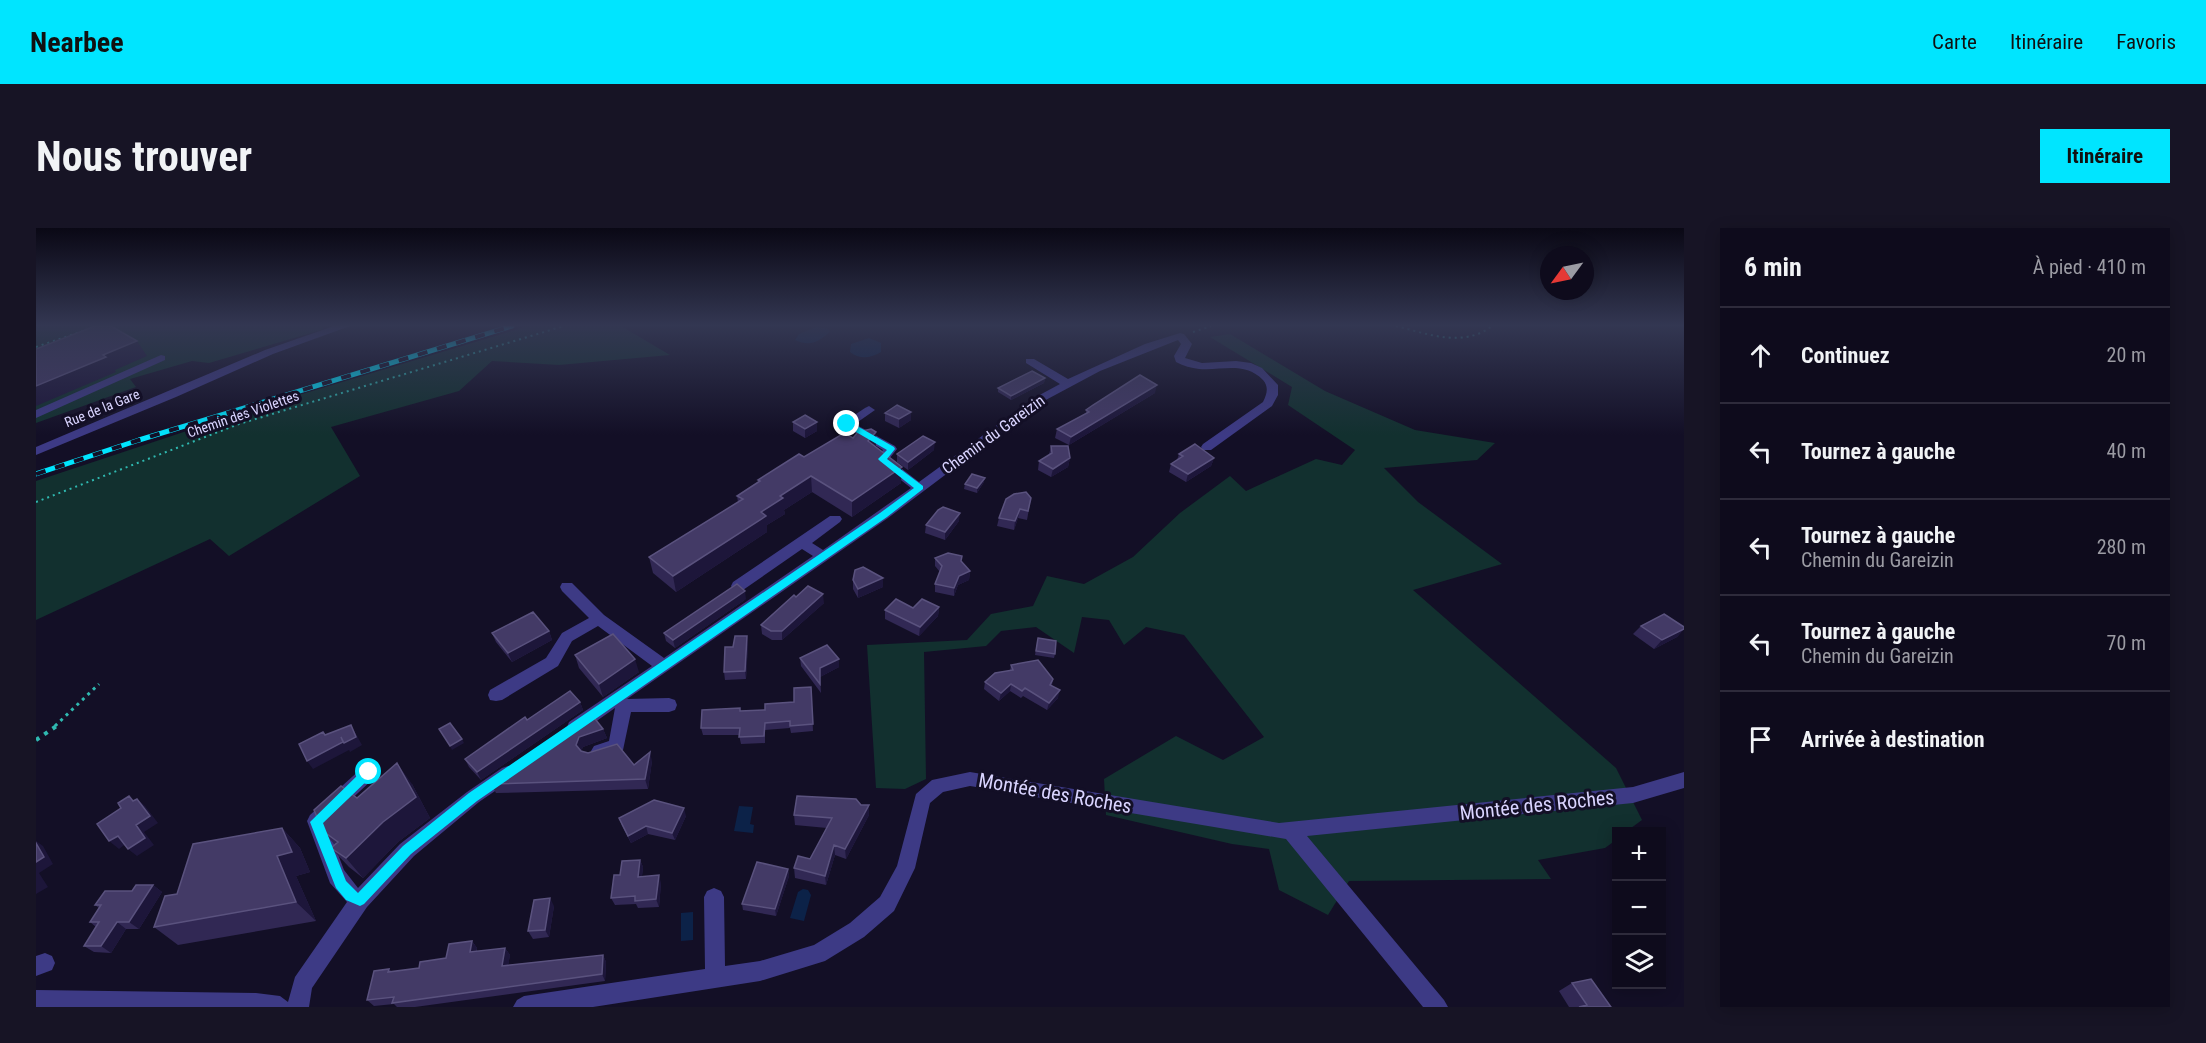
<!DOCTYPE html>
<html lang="fr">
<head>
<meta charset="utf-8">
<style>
  body { margin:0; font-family:"Roboto Condensed",sans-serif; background:#171425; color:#f1f3f6 }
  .controls { position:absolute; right:18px; bottom:18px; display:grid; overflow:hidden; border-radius:0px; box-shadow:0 3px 15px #0003 }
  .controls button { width:54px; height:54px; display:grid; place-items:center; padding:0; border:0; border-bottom:2px solid #2e2b3b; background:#0e0b1c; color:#f1f3f6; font:30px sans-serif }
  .compass { position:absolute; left:1504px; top:18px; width:54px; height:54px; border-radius:50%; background:#0e0b1c; box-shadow:0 3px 15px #0003; rotate:237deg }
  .stop { position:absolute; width:18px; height:18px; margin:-14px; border:4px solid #00e5ff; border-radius:50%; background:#fff }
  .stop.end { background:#00e5ff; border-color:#fff; box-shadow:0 2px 6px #0008 }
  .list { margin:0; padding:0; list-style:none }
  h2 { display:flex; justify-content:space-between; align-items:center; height:78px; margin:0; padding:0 24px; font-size:26px }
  h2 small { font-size:20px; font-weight:400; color:#9b9ba3 }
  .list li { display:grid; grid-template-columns:39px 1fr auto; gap:18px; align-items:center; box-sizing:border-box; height:96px; padding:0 24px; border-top:2px solid #2e2b3b }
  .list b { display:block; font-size:22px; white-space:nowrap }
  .list p { margin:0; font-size:20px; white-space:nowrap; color:#9b9ba3 }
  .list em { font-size:20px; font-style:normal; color:#9b9ba3 }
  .icon { flex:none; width:33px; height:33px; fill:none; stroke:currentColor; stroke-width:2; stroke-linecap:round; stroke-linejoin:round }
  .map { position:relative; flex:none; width:1648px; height:779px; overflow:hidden; border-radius:0px }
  header { display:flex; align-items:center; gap:36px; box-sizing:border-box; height:84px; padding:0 30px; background:#00e5ff; color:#111 }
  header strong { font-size:28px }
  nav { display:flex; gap:33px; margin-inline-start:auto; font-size:21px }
  .intro { display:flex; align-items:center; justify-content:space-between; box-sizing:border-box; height:144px; padding:0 36px }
  h1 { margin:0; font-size:42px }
  .button { padding:15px 27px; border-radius:0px; background:#00e5ff; color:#111; font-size:21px; font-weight:700 }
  main { display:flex; gap:36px; padding:0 36px }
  aside { flex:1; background:#0e0b1c; border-radius:0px; box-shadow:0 3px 15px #0003 }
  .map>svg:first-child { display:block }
  .green { fill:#12302f }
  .water { fill:#0c2248 }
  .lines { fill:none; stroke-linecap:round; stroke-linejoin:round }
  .path-far2 { stroke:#2fb8b0; stroke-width:2; stroke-dasharray:2 4; stroke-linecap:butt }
  .path-far1 { stroke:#2fb8b0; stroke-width:3; stroke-dasharray:3 4.5; stroke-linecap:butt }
  .path { stroke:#2fb8b0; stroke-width:4; stroke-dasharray:4 6; stroke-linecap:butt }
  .minor { fill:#3d3a85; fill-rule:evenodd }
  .rail-casing { stroke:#00e5ff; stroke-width:5 }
  .rail { stroke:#130f26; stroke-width:4; stroke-dasharray:10; stroke-linecap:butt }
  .wall { fill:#312854 }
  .shaded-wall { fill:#1d163a }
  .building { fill:#433a66; stroke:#5a527e; stroke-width:1.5 }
  .route { fill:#00e5ff }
  .labels { text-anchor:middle; stroke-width:6; stroke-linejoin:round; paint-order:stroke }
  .far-street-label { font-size:14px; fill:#d9d4ff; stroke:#130f26 }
  .street-label { font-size:16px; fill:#d9d4ff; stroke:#130f26 }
  .near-street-label { font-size:20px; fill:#d9d4ff; stroke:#130f26 }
</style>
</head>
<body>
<header>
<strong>Nearbee</strong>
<nav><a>Carte</a><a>Itinéraire</a><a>Favoris</a></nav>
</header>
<div class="intro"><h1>Nous trouver</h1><a class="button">Itinéraire</a></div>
<main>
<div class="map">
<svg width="1648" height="779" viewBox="0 0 1648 779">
  <rect width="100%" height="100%" fill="#130f26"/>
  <!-- green -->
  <path class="green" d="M 0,98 L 289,98 L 285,102 L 173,135 L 156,133 L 94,151 L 100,159 L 0,195 Z
    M 492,98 L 585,98 L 634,127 L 523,137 L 456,133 L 423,163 L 295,199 L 324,248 L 193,328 L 174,311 L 0,392 L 0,253 L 223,179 Z
    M 1194,106 L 1289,163 L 1379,202 L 1459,215 L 1441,232 L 1348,240 L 1382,274 L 1466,336 L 1377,362 L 1580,540 L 1606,592 L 1591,603 L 1580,604 L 1580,612 L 1569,620 L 1502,632 L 1515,651 L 1313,653 L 1292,687 L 1243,662 L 1233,621 L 1196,616 L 1070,587 L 1068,551 L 1140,508 L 1187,532 L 1228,509 L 1148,407 L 1110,399 L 1088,417 L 1073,392 L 1046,389 L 1038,425 L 1000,399 L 965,403 L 950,418 L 888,424 L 890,551 L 869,561 L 840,560 L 831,417 L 931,412 L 955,386 L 997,378 L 1011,348 L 1048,356 L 1097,329 L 1144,285 L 1194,248 L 1210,263 L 1280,231 L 1306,237 L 1319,222 L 1252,177 L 1256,159 L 1174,109 Z"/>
  <!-- water -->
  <path class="water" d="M 780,99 L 792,101 L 794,104 C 782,114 774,119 759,112 L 763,106 Z
    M 833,110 L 845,115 L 845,124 C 835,130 824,132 814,124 L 815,116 Z
    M 703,578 L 717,579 L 714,596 L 718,597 L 717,605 L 698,603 Z
    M 767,661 L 772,662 L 775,667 L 768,693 L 754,690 L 762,664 Z
    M 657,684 L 657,712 L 645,713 L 645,685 Z"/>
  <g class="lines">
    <!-- path-far2 -->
    <path class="path-far2" d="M 1360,98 C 1392,106 1427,120 1456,98
      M 1157,104 L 1175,98
      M 0,119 L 47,103
      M 0,274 L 203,196 L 528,98"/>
    <!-- path-far1 -->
    <path class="path-far1" d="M 19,498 L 63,456"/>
    <!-- path -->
    <path class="path" d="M 0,512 L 22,497"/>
    <!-- minor -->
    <path class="minor" d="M 298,98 L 314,98 L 237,126 L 140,169 L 0,227 L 0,219 L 229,122 Z
      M 1144,105 L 1148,106 L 1156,116 L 1149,130 L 1166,135 L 1200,133 L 1215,135 L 1226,140 L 1242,157 L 1242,167 L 1236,178 L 1175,222 L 1167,222 L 1165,219 L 1167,216 L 1227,174 C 1231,166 1233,159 1227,152 C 1208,133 1186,143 1163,141 C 1155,140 1148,138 1140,134 L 1138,128 L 1145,116 L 1142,112 L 1064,143 L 1006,174 L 852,290 L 591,471 L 633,470 L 639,472 L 641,477 L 639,482 L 633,484 L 595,484 L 587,522 L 564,530 L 558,528 L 555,523 L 558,518 L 573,513 L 579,480 L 545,504 L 539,506 L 533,504 L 531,499 L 533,494 L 616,438 L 562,398 L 536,413 L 522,438 L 466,472 L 460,473 L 454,472 L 452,467 L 454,462 L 510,430 L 526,405 L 553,390 L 526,363 L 524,359 L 526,355 L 536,355 L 568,387 L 628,430 L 777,328 L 766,321 L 707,362 L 697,362 L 695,358 L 697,354 L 794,288 L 804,288 L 806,291 L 804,294 L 776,315 L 787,322 L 875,260 L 842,234 L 840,231 L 847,222 L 805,196 L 829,180 L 833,178 L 839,182 L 819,196 L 859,218 L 861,221 L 853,231 L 883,254 L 998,170 L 1024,156 L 990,135 L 990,131 L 998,131 L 1032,151 L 1109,116 Z
      M 125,127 L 129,128 L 129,132 L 0,190 L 0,182 Z
      M 333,537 L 339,539 L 342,544 L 339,549 L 290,595 L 308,642 L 322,660 L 364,616 L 431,564 L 466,540 L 472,538 L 478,540 L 481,545 L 478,550 L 443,574 L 378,628 L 331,679 L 276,760 L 273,779 L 0,779 L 0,762 L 220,765 L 244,768 L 252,774 L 259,749 L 311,674 L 294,655 L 271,593 L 274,587 L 327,539 Z
      M 934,544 L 1243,595 L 1597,559 L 1648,544 L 1648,560 L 1597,575 L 1271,608 L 1408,772 L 1412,779 L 1387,779 L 1250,611 L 934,558 L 907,564 L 894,575 L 879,640 L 858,683 L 828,709 L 789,733 L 724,753 L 557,779 L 477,779 L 481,772 L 488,768 L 669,741 L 668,669 L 671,663 L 678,660 L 685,663 L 688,669 L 689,738 L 724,733 L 778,717 L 814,695 L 844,669 L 861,638 L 880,566 L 896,552 Z
      M 9,725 L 16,728 L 19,735 L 16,742 L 0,748 L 0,728 Z"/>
    <defs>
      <path id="rail" d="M 0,246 L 103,212 L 476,98"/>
    </defs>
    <!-- rail casing -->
    <use href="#rail" class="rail-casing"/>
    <!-- rail -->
    <use href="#rail" class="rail"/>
  </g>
  <!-- wall -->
  <path class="wall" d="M 1009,150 L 1008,155 L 975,172 L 962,164 L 962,160 Z
    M 1119,165 L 1033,217 L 1019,210 L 1021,201 L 1050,185 L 1050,182 Z
    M 875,184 L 875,192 L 863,200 L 849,193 L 849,185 Z
    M 757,194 L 781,194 L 781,203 L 769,210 L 757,203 Z
    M 817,210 L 840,219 L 865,255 L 816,289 L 776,264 L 748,282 L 749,286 L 731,297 L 731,304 L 640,364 L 617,345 L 613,329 L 702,274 L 701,268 L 722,255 L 722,252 L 768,229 Z
    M 1015,218 L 1034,230 L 1032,239 L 1015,249 L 1002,242 L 1003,233 L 1013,227 Z
    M 898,222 L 872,242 L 861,234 L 861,226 Z
    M 1143,226 L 1178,230 L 1175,238 L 1150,254 L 1133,244 L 1135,236 L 1141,232 Z
    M 948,254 L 941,265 L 928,261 L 929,256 Z
    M 995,270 L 991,292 L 982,290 L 978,302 L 961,298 L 963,290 Z
    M 923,293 L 909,312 L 889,305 L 890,297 Z
    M 899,330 L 925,334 L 934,343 L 933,352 L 922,357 L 918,368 L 899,364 L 899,356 L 904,344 L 899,338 Z
    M 847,350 L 847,359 L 822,370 L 817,361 L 817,352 Z
    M 760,369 L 788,375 L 746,412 L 736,412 L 726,406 L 725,397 Z
    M 710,371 L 639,420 L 630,413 L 628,405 Z
    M 903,379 L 902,388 L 883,408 L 849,391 L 849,382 L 877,380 Z
    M 1605,398 L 1648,399 L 1648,401 L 1641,409 L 1618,421 L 1597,406 Z
    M 513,403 L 516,412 L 476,434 L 460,414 L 456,405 Z
    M 1001,414 L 1019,426 L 1018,430 L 999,427 Z
    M 712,416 L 710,451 L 689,452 L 688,444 L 697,419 Z
    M 539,427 L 603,444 L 567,469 L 543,440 Z
    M 764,430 L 803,431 L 803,439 L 784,449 L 785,465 L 765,438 Z
    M 975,437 L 1017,451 L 1016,457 L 1022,470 L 1011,482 L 987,468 L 985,470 L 974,463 L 963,473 L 948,461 L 949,454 L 974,442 Z
    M 775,459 L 777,503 L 755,505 L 754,500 L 729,502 L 729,515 L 705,516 L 703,507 L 667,507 L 665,500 L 705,483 L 729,482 L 758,474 Z
    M 544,474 L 547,482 L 445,552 L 433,539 L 429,531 L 491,492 Z
    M 567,501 L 571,510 L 547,519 L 545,523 L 598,537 L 616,533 L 612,561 L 460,565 L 455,556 Z
    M 376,556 L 394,590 L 362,614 L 327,650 L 313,639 L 295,620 L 299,617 L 287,603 L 321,570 Z
    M 825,577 L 833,577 L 833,587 L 810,631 L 799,627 L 790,657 L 759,650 L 758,640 L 774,631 L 791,600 L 759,597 L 758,587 Z
    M 650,588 L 639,612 L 612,606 L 595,615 L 586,598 L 583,590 Z
    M 246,600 L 264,620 L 274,644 L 260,648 L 280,693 L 142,717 L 118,699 L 141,666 Z
    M 604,632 L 607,639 L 606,648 L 625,655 L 623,679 L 602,680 L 600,676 L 579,677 L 575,670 L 584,647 Z
    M 752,641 L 753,648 L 740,688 L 707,682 L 706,676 Z
    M 117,657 L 126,664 L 103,701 L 90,701 L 75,725 L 58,724 L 48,718 L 60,699 L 54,694 L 63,680 L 59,677 L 96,663 Z
    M 518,678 L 513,709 L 497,711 L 492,703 Z
    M 436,713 L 441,720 L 441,724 L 469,720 L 474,727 L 472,737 L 567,727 L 570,734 L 569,753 L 379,779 L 361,779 L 358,776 L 338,778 L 331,772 L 353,741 L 356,744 L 383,740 L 410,730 Z
    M 1536,755 L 1575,779 L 1533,779 L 1523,763 Z"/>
  <!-- shaded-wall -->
  <path class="shaded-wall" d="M 101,113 L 111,128 L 79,142 L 80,144 L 0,178 L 0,158 L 67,127 Z
    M 1009,150 L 1008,155 L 975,172 L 975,168 Z
    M 1121,157 L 1119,165 L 1033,217 L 1035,209 Z
    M 875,184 L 875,192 L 863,200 L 863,191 Z
    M 781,194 L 781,203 L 769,210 L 769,201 Z
    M 840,204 L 840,220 L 832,213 Z
    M 899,214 L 898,222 L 872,242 L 872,234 Z
    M 1034,230 L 1032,239 L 1015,249 L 1017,241 Z
    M 1178,230 L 1175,238 L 1150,254 L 1152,246 Z
    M 866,239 L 865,255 L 816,289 L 816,273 Z
    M 775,248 L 776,264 L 748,282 L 749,286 L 731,297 L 731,304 L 640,364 L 637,348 L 725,284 L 744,268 Z
    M 949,250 L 948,254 L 941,265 L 941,260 Z
    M 984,281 L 982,290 L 978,302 L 979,293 Z
    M 924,285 L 923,293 L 909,312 L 909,304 Z
    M 934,343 L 933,352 L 922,357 L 918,368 L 918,360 L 923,348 Z
    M 847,350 L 847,359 L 822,370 L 822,361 Z
    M 709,363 L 710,371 L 639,420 L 637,412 Z
    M 787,366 L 788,375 L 746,412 L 746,403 Z
    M 903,379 L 902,388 L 883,408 L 884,399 Z
    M 1648,401 L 1641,409 L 1618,421 L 1626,412 Z
    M 513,403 L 516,412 L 476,434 L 472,425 Z
    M 711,408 L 712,416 L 710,451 L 709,443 Z
    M 599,431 L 603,444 L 567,469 L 563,456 Z
    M 803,431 L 803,439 L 784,449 L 784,440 Z
    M 975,456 L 974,463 L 963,473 L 965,465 Z
    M 1024,462 L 1022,470 L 1011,482 L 1013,475 Z
    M 544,474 L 547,482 L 445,552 L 441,544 Z
    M 315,497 L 320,506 L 326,517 L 314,524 L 313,522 L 277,541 L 271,533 Z
    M 567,501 L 571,510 L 547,519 L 544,526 L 540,517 L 543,509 Z
    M 426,511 L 428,515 L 416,522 L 414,518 Z
    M 614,524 L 616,533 L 612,561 L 609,551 Z
    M 361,535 L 376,556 L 394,590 L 362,614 L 327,650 L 310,630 Z
    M 101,571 L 109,578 L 122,595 L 108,604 L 118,617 L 101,628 L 92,621 L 100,597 Z
    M 833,577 L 833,587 L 810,631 L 809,621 Z
    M 648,580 L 650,588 L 639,612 L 636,605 Z
    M 610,598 L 612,606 L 595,615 L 592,608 Z
    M 246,600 L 264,620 L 274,644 L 260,648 L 280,693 L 260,674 L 241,628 Z
    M 82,608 L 91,615 L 83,621 L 73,613 Z
    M 0,613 L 7,618 L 17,636 L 3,645 L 12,659 L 0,666 Z
    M 798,617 L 799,627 L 790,657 L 789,648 Z
    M 604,632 L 607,639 L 605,656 L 602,649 Z
    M 752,641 L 753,648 L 740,688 L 739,681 Z
    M 623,647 L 625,655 L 623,679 L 620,671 Z
    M 117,657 L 126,664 L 103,701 L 93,694 Z
    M 514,670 L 518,678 L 513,709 L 509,702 Z
    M 81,694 L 90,701 L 75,725 L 65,718 Z
    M 436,713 L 441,720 L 439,731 L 434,724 Z
    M 469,720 L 474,727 L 471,745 L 466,738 Z
    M 567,727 L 570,734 L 569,753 L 566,746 Z"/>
  <!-- building -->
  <path class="building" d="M 59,98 L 75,98 L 101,113 L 67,127 L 70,129 L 0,158 L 0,121 Z
    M 996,143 L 1009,150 L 975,168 L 962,160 Z
    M 1104,147 L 1121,157 L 1035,209 L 1021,201 L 1053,184 L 1050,182 L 1057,177 Z
    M 861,177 L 875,184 L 863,191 L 849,185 Z
    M 769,187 L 781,194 L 769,201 L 757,194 Z
    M 835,201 L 840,204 L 832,213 L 866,239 L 816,273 L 775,248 L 744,268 L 747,270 L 725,284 L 730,288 L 637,348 L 613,329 L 707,271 L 701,268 L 724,253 L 722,252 L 763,226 L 768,229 L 808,205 L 817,210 L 822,204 Z
    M 887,208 L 899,214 L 872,234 L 861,226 Z
    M 1159,216 L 1178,230 L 1152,246 L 1135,236 L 1147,228 L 1143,226 Z
    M 1015,218 L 1032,218 L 1034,230 L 1017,241 L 1003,233 L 1016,225 Z
    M 936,246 L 949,250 L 941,260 L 929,256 Z
    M 990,264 L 995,270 L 992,283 L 984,281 L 979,293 L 963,290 L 970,271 L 978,266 Z
    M 907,279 L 924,285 L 909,304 L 890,297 L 902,282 Z
    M 912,325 L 926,328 L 925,333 L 934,343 L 923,348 L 918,360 L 899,356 L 906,338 L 899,330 Z
    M 827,339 L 847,350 L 822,361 L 817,352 L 819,342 Z
    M 701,356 L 709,363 L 637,412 L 628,405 Z
    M 772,358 L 787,366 L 746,403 L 735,403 L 725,397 L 758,367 L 760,369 Z
    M 860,371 L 877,380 L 886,371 L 903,379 L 884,399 L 849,382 Z
    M 497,384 L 513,403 L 472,425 L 456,405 Z
    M 1628,386 L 1648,399 L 1648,401 L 1626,412 L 1605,398 Z
    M 577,406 L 599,431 L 563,456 L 539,427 Z
    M 699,408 L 711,408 L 709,443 L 688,444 L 689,419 L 697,419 Z
    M 1002,410 L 1020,413 L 1019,426 L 1000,423 Z
    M 791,417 L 803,431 L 784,440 L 784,456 L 764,430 Z
    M 1002,432 L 1017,451 L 1014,457 L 1024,462 L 1013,475 L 989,460 L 986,463 L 975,456 L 965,465 L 949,454 L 959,445 L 977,442 L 975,437 Z
    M 775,459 L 777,496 L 754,498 L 754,493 L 729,495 L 728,508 L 703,509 L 704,500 L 665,500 L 666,482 L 704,480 L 704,483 L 729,482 L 729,476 L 758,474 L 758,460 Z
    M 534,463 L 544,474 L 441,544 L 429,531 L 489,489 L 491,492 Z
    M 556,487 L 567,501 L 543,509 L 540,517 L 545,523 L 552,525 L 581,516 L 598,537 L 614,524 L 609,551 L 455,556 Z
    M 414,495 L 426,511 L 414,518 L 403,501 Z
    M 315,497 L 320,509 L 308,515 L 305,509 L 307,514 L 271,533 L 263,516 L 287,504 L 289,507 Z
    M 361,535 L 380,569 L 347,594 L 310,630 L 295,620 L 302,614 L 287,603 L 278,582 L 305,558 L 321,570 Z
    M 93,568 L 97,573 L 101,571 L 114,588 L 100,597 L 109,610 L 92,621 L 82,608 L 73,613 L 61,596 L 85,580 L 82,575 Z
    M 761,568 L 820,571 L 825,577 L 833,577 L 809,621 L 798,617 L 789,648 L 758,640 L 762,628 L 774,631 L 796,590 L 758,587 Z
    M 618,572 L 648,580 L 636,605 L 610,598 L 592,608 L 583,590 Z
    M 246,600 L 256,624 L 241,628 L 260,674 L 118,699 L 129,668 L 141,666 L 157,616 Z
    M 0,615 L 8,629 L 0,634 Z
    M 604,632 L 602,649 L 623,647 L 620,671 L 599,673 L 599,668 L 575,670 L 578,647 L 584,647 L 586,633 Z
    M 721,634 L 752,641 L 739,681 L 706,676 Z
    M 100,657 L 117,657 L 93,694 L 81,694 L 65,718 L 48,718 L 63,694 L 54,694 L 65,677 L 59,677 L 69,663 L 96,663 Z
    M 514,670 L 509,702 L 492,703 L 498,672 Z
    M 436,713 L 434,724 L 469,720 L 466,738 L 567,727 L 566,746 L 356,775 L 358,769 L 331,772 L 338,743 L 353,741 L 352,744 L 383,740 L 384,734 L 410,730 L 413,716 Z
    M 1555,751 L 1575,779 L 1543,779 L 1551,777 L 1536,755 Z"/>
  <!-- sky -->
  <linearGradient id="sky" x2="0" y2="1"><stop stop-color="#0a0815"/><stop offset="0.47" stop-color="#333752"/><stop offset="1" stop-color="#333752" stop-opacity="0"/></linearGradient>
  <rect width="1648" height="207" fill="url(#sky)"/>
  <!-- route -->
  <path class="route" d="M 808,194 L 814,194 L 858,219 L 859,221 L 851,231 L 887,258 L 887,261 L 851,289 L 441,573 L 375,626 L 328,676 L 324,678 L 310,672 L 300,660 L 274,594 L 329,540 L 337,540 L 337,547 L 287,595 L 310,653 L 322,665 L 367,618 L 433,565 L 844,285 L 878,260 L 844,233 L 842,231 L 851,222 L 808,197 Z"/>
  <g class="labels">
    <!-- far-street labels -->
    <g class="far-street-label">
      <text transform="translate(66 180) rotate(-22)" y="5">Rue de la Gare</text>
      <text transform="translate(207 186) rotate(-19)" y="5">Chemin des Violettes</text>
    </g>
    <!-- street labels -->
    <g class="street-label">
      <text transform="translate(957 206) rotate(-36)" y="6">Chemin du Gareizin</text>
    </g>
    <!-- near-street labels -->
    <g class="near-street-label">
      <text transform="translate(1019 565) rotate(10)" y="7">Montée des Roches</text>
      <text transform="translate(1501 577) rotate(-6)" y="7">Montée des Roches</text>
    </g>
  </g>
</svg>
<div class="controls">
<button>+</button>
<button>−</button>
<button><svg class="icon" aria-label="layers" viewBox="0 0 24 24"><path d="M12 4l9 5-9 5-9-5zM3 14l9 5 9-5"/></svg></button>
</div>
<svg class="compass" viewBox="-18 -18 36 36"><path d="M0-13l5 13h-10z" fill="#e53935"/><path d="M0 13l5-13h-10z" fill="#9b9ba3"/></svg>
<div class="stop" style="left:333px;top:544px"></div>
<div class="stop end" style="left:811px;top:196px"></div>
</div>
<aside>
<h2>6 min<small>À pied · 410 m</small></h2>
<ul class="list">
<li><svg class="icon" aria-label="ahead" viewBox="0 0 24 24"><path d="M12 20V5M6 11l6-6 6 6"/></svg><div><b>Continuez</b></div><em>20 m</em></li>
<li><svg class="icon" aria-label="left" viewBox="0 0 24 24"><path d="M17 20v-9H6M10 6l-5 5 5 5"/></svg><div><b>Tournez à gauche</b></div><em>40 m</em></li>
<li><svg class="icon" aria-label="left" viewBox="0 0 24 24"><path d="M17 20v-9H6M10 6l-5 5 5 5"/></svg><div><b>Tournez à gauche</b><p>Chemin du Gareizin</p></div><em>280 m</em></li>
<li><svg class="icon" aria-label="left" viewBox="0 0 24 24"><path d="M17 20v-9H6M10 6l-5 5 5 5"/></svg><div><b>Tournez à gauche</b><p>Chemin du Gareizin</p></div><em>70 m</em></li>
<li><svg class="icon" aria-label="arrive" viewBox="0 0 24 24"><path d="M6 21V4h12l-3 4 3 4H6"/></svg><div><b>Arrivée à destination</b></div></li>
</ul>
</aside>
</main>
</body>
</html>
